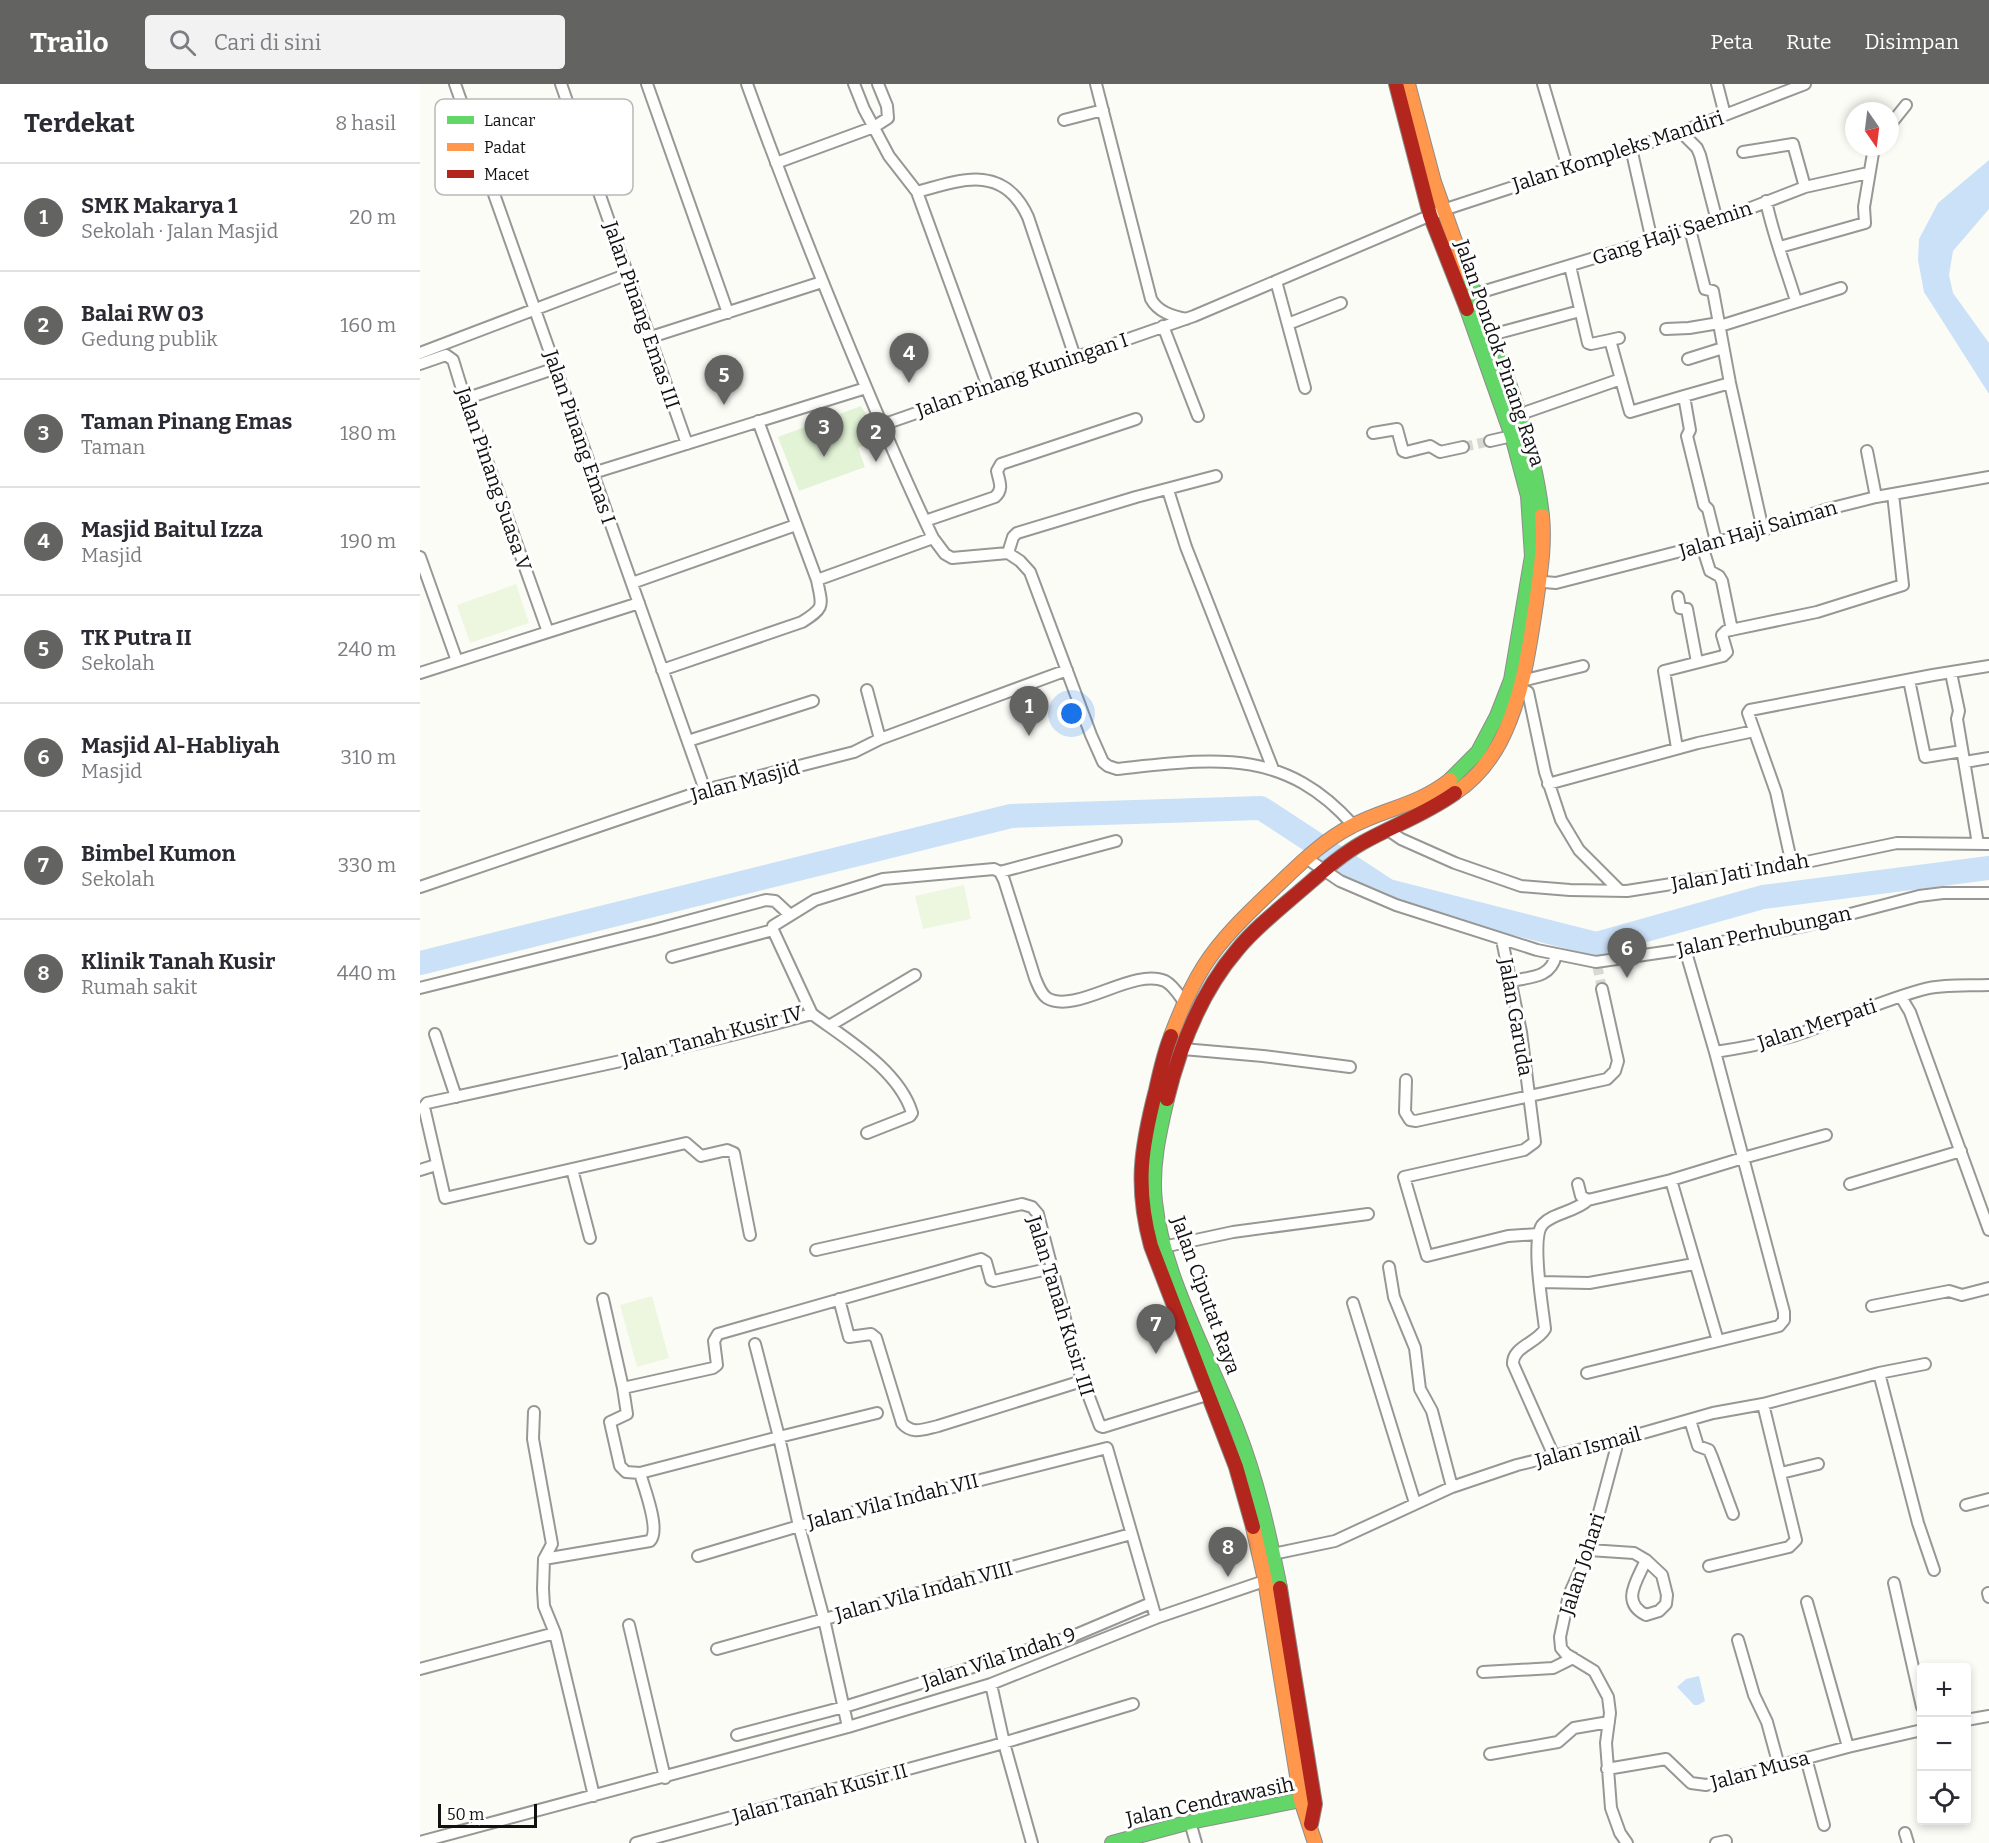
<!DOCTYPE html>
<html lang="id">
<head>
<meta charset="utf-8">
<style>
  body { margin:0; font-family:Bitter,serif; background:#f2f2f3; color:#2b2b33 }
  .controls { position:absolute; right:18px; bottom:18px; display:grid; overflow:hidden; border-radius:6px; box-shadow:0 3px 9px #0003 }
  .controls button { width:54px; height:54px; display:grid; place-items:center; padding:0; border:0; border-bottom:2px solid #e1e1e2; background:#fff; color:#2b2b33; font:30px sans-serif }
  .compass { position:absolute; left:1425px; top:18px; width:54px; height:54px; border-radius:50%; background:#fff; box-shadow:0 3px 9px #0003; rotate:166deg }
  .scale { position:absolute; left:18px; bottom:15px; width:99px; box-sizing:border-box; padding-left:6px; border:3px solid #111; border-top:0; font-size:16px; line-height:21px; white-space:nowrap; color:#111; -webkit-text-stroke:4px #fff; paint-order:stroke }
  .you { position:absolute; left:652px; top:630px; width:21px; height:21px; margin:-15px; border:4px solid #fff; border-radius:50%; background:#1a73e8; box-shadow:0 0 0 9px #1a73e833 }
  .badge { display:grid; place-items:center; width:39px; height:39px; border-radius:50%; background:#636362; color:#fff; font-size:20px; font-weight:700 }
  .pin { position:absolute; translate:-50% -50px; filter:drop-shadow(0 2px 3px #0008) }
  .pin::after { content:''; position:absolute; top:32px; width:21px; height:18px; background:inherit; clip-path:polygon(0 0,100% 0,50% 100%) }
  .list { margin:0; padding:0; list-style:none }
  h2 { display:flex; justify-content:space-between; align-items:center; height:78px; margin:0; padding:0 24px; font-size:26px }
  h2 small { font-size:20px; font-weight:400; color:#7c7c81 }
  .list li { display:grid; grid-template-columns:39px 1fr auto; gap:18px; align-items:center; box-sizing:border-box; height:108px; padding:0 24px; border-top:2px solid #e1e1e2 }
  .list b { display:block; font-size:22px; white-space:nowrap }
  .list p { margin:0; font-size:20px; white-space:nowrap; color:#7c7c81 }
  .list em { font-size:20px; font-style:normal; color:#7c7c81 }
  .icon { flex:none; width:33px; height:33px; fill:none; stroke:currentColor; stroke-width:2; stroke-linecap:round; stroke-linejoin:round }
  .map { position:relative; flex:none; width:1569px; height:1759px; overflow:hidden }
  header { display:flex; align-items:center; gap:36px; box-sizing:border-box; height:84px; padding:0 30px; background:#636362; color:#fff }
  header strong { font-size:28px }
  nav { display:flex; gap:33px; margin-inline-start:auto; font-size:21px }
  .search { width:420px; height:54px; background:#f2f2f3; display:flex; align-items:center; gap:15px; box-sizing:border-box; padding:0 21px; border-radius:6px; color:#7c7c81; font-size:22px }
  main { display:flex }
  aside { flex:1; background:#fff }
  .map>svg:first-child { display:block }
  .green { fill:#e2f3d6 }
  .pitch { fill:#edf7e0 }
  .water { fill:#cbe1f8 }
  .lines { fill:none; stroke-linecap:round; stroke-linejoin:round }
  .river { stroke:#cbe1f8; stroke-width:24 }
  .street-tunnel { stroke:#d9d9d4; stroke-width:10; stroke-dasharray:10 5; stroke-linecap:butt }
  .street-casing { stroke:#979795; stroke-width:14 }
  .fast-casing { stroke:#8d8d8b; stroke-width:16 }
  .slow-casing { stroke:#8d8d8b; stroke-width:16 }
  .jam-casing { stroke:#8d8d8b; stroke-width:16 }
  .street { stroke:#fffffe; stroke-width:10 }
  .fast { stroke:#63d668; stroke-width:14 }
  .slow { stroke:#ff974d; stroke-width:14 }
  .jam { stroke:#b3261e; stroke-width:14 }
  .labels { text-anchor:middle; stroke-width:6; stroke-linejoin:round; paint-order:stroke }
  .street-label { font-size:20px; fill:#111; stroke:#fff }
  .key { fill:#fff; stroke:#b8b8b8; stroke-width:1.5 }
  .key-label { font-size:16px; fill:#111 }
</style>
</head>
<body>
<header>
<strong>Trailo</strong>
<div class="search"><svg class="icon" aria-label="search" viewBox="0 0 24 24"><circle cx="10" cy="10" r="6"/><path d="M15 15l6 6"/></svg>Cari di sini</div>
<nav><a>Peta</a><a>Rute</a><a>Disimpan</a></nav>
</header>
<main>
<aside>
<h2>Terdekat<small>8 hasil</small></h2>
<ul class="list">
<li><span class="badge">1</span><div><b>SMK Makarya 1</b><p>Sekolah · Jalan Masjid</p></div><em>20 m</em></li>
<li><span class="badge">2</span><div><b>Balai RW 03</b><p>Gedung publik</p></div><em>160 m</em></li>
<li><span class="badge">3</span><div><b>Taman Pinang Emas</b><p>Taman</p></div><em>180 m</em></li>
<li><span class="badge">4</span><div><b>Masjid Baitul Izza</b><p>Masjid</p></div><em>190 m</em></li>
<li><span class="badge">5</span><div><b>TK Putra II</b><p>Sekolah</p></div><em>240 m</em></li>
<li><span class="badge">6</span><div><b>Masjid Al-Habliyah</b><p>Masjid</p></div><em>310 m</em></li>
<li><span class="badge">7</span><div><b>Bimbel Kumon</b><p>Sekolah</p></div><em>330 m</em></li>
<li><span class="badge">8</span><div><b>Klinik Tanah Kusir</b><p>Rumah sakit</p></div><em>440 m</em></li>
</ul>
</aside>
<div class="map">
<svg width="1569" height="1759" viewBox="0 0 1569 1759">
  <rect width="100%" height="100%" fill="#fcfcf7"/>
  <!-- green -->
  <path class="green" d="M 441,322 L 461,353 L 438,364 L 445,383 L 379,407 L 358,353 Z"/>
  <!-- pitch -->
  <path class="pitch" d="M 96,500 L 109,539 L 50,559 L 37,521 Z
    M 544,801 L 551,835 L 503,845 L 495,812 Z
    M 232,1212 L 249,1274 L 217,1283 L 200,1221 Z"/>
  <!-- water -->
  <path class="water" d="M 1569,76 L 1569,125 L 1533,167 L 1529,191 L 1533,209 L 1569,259 L 1569,310 L 1504,208 L 1498,176 L 1499,155 L 1518,119 Z
    M 1279,1592 L 1285,1617 L 1278,1621 L 1274,1621 L 1257,1603 L 1266,1595 Z"/>
  <g class="lines">
    <!-- river -->
    <path class="river" d="M 0,879 L 591,732 L 841,724 L 968,807 L 1176,860 L 1343,813 L 1569,784"/>
    <!-- street-tunnel -->
    <path class="street-tunnel" d="M 1043,363 L 1070,357
      M 1177,881 L 1182,905"/>
    <defs>
      <path id="street" d="M 35,0 L 285,706
        M 141,0 L 267,360
        M 227,0 L 308,229
        M 327,0 C 364,102 404,203 446,303 C 467,353 489,404 513,454 L 525,470 L 532,474 L 588,469 L 600,477 L 610,488 L 671,651 L 683,678 L 688,682 L 697,685 C 792,675 863,662 933,741
        M 434,0 L 444,25 L 469,72 L 497,108 L 568,303
        M 676,0 L 731,215 C 738,228 752,232 766,235
        M 1123,0 L 1148,84
        M 1297,0 L 1305,31
        M 644,36 L 683,26
        M 1470,41 L 1486,21
        M 1261,48 L 1277,64 L 1280,71 L 1297,137
        M 1211,64 L 1232,157
        M 1323,68 L 1373,60 L 1385,103
        M 356,79 L 454,43 L 468,34 L 467,22 L 458,0
        M 497,108 C 542,95 584,80 608,133 L 655,273
        M 1346,117 C 1353,151 1366,184 1376,217
        M 1270,145 L 1285,205 L 1293,207 L 1310,299 L 1343,446
        M 1360,163 L 1445,139 L 1444,123 L 1454,63
        M 1150,182 L 1168,259 L 1171,260 L 1190,256
        M 856,197 L 885,304
        M 1055,210 L 1297,137 L 1385,103 L 1448,89
        M 868,240 L 921,219
        M 743,242 L 778,332
        M 1300,242 L 1421,204
        M 1246,245 L 1269,244 L 1299,239
        M 1071,251 L 1160,227
        M 231,253 L 402,198
        M 1199,254 L 1190,256 L 1210,328 L 1264,312
        M 0,269 L 208,190
        M 1268,275 L 1303,264
        M 0,280 L 26,271 L 33,276 L 45,315 L 128,548
        M 45,315 L 136,284
        M 1098,331 L 1201,295
        M 462,341 L 774,232 L 1023,126 L 1261,48 L 1385,0
        M 953,349 L 977,345 L 983,367 L 986,368 L 1010,362 L 1020,368 L 1043,363
        M 1070,357 L 1092,352
        M 1447,367 L 1456,413
        M 173,389 L 446,304
        M 748,406 L 766,463 L 853,685
        M 505,437 L 575,413 C 584,405 579,397 577,387 L 581,380 L 716,335
        M 1296,457 L 1288,425 L 1284,421 L 1267,352 L 1270,346 L 1264,312 L 1310,299
        M 1282,462 L 1290,487 L 1299,492 L 1302,497 L 1312,546
        M 588,469 L 593,453 L 597,449 L 716,413 L 796,392
        M 0,473 L 37,577
        M 397,496 L 513,454
        M 1112,497 L 1136,499 L 1343,446 L 1408,425 L 1456,413 L 1569,393
        M 212,499 L 376,441
        M 1258,513 L 1260,524 L 1267,525 L 1277,578
        M 242,586 L 382,538 C 406,523 402,522 397,496 L 338,337
        M 0,589 L 219,519
        M 1531,589 L 1539,627 L 1537,635 L 1558,760
        M 1489,596 L 1505,673 L 1542,667
        M 1101,597 L 1163,582
        M 1099,604 L 1108,608 L 1125,688 L 1141,736 L 1159,766 L 1200,807
        M 447,606 L 460,655
        M 268,657 L 393,617
        M 1257,664 L 1244,587 L 1303,572 L 1307,568 L 1302,551 L 1306,547 L 1397,528 L 1483,501 L 1473,410
        M 1545,678 L 1569,674
        M 1128,700 L 1278,659 L 1334,647
        M 968,746 L 981,755 L 1035,779 L 1101,802 L 1150,806 L 1207,807 L 1372,781 L 1477,759 L 1569,760
        M 886,774 L 920,797 L 976,821 L 1117,866 L 1176,878 L 1265,865 L 1384,842 L 1499,812 L 1523,809 L 1569,809
        M 1372,781 L 1356,708 L 1328,629 L 1330,626 L 1513,591 L 1569,582
        M 580,788 L 696,757
        M 0,803 L 285,706 L 434,668 L 460,655 L 647,586
        M 1082,856 L 1101,948 L 1115,1058 L 1104,1066 L 984,1093 L 1007,1172 L 1088,1152 L 1118,1150
        M 252,873 L 353,846
        M 1091,897 C 1111,893 1131,894 1136,871
        M 0,904 L 234,846 L 346,816 L 355,817 L 369,830
        M 1481,913 L 1490,928 L 1569,1146
        M 392,930 C 426,955 479,986 492,1029 L 490,1032 L 447,1049
        M 409,942 L 495,891
        M 15,950 L 36,1013
        M 763,965 L 843,972 L 930,983
        M 1295,968 C 1322,964 1349,959 1376,951 C 1417,937 1458,918 1501,906 C 1522,900 1547,902 1569,901
        M 986,996 L 985,1028 L 990,1036 L 996,1037 L 1187,995 L 1195,987 L 1198,977 L 1182,905
        M 152,1085 L 170,1154
        M 0,1086 L 16,1081
        M 1251,1096 L 1298,1257
        M 1158,1100 L 1161,1112 L 1168,1116 L 1251,1096 L 1323,1074 L 1406,1051
        M 1430,1100 L 1541,1067
        M 330,1151 L 314,1069 L 307,1066 L 281,1072 L 266,1059 L 25,1114 L 4,1023 L 7,1019 L 233,970 L 316,950 L 392,930 L 353,846 L 353,842 L 395,816 L 463,795 L 574,785 L 580,788 L 584,796 L 615,894 C 618,901 621,910 627,914 C 656,931 713,883 745,897 C 753,901 759,911 764,918
        M 743,1163 L 813,1148 L 948,1130
        M 396,1166 L 602,1120 L 612,1123 L 618,1130 L 657,1281 L 680,1342 L 683,1343 L 793,1309
        M 969,1183 L 974,1213 L 995,1264 L 1000,1305 L 1012,1327 L 1032,1403
        M 1120,1198 L 1169,1199 L 1274,1180
        M 183,1215 L 203,1304
        M 419,1215 L 429,1253 L 451,1250 L 456,1254 L 482,1339 C 492,1351 504,1345 518,1342 L 662,1297
        M 933,1219 L 995,1419
        M 1452,1222 L 1529,1207 L 1542,1211 L 1569,1204
        M 335,1260 L 359,1353 L 457,1329
        M 1167,1289 L 1359,1242 L 1364,1236 L 1364,1228 L 1295,968 L 1265,865
        M 1459,1289 L 1498,1439 L 1514,1486
        M 114,1328 L 113,1355 L 132,1460 L 124,1475 L 123,1505 L 124,1522 L 135,1549
        M 1270,1336 L 1278,1362 L 1289,1366 L 1292,1373 L 1313,1430
        M 1195,1357 L 1196,1365 L 1169,1466 L 1149,1511 L 1140,1553 L 1141,1564 L 1146,1570 L 1174,1587 L 1188,1613 L 1190,1629 L 1186,1659 L 1191,1724 L 1200,1749 L 1207,1759
        M 1134,1372 L 1093,1280 C 1092,1263 1117,1259 1125,1245 C 1123,1225 1110,1153 1123,1140 C 1133,1129 1155,1128 1168,1116
        M 220,1389 L 359,1353 L 379,1442 L 687,1364 L 736,1534
        M 1361,1389 L 1398,1380
        M 1546,1421 L 1569,1415
        M 1169,1466 L 1214,1469 L 1226,1476 L 1242,1491 L 1247,1511 L 1246,1520 L 1239,1527 L 1226,1531 C 1200,1518 1217,1497 1226,1476
        M 848,1471 L 915,1457 L 1032,1403 L 1097,1381 L 1195,1357 L 1293,1329 L 1343,1320 L 1459,1289 L 1505,1280
        M 278,1472 L 379,1442 L 404,1535 L 428,1643
        M 124,1475 L 230,1457 C 241,1446 224,1404 220,1389 L 206,1388 L 200,1382 L 190,1338 L 207,1330 L 203,1304 L 293,1284 L 297,1281 L 294,1257 L 298,1250 L 561,1175 L 566,1178 L 571,1196 L 574,1197 L 632,1184
        M 1289,1482 L 1369,1463 L 1376,1456 L 1343,1320
        M 1474,1499 L 1502,1623
        M 1568,1509 L 1569,1513
        M 1387,1518 L 1428,1663
        M 209,1541 L 245,1694
        M 1318,1556 L 1334,1611 L 1347,1638 L 1359,1682
        M 297,1565 L 711,1450
        M 0,1585 L 135,1549 L 174,1712
        M 1063,1588 L 1133,1584 L 1153,1574
        M 571,1600 L 584,1659 L 612,1759
        M 1546,1636 L 1569,1632
        M 317,1651 L 424,1623 L 653,1552 L 731,1519
        M 1070,1670 L 1138,1658 L 1154,1644 L 1189,1638
        M 1386,1674 L 1404,1741
        M 1187,1685 L 1246,1675 L 1271,1699 L 1286,1701 L 1428,1663 L 1502,1646
        M 770,1738 L 776,1759
        M 1485,1749 L 1488,1759
        M 0,1758 L 428,1643 L 571,1600 L 736,1534 L 850,1495
        M 216,1759 L 573,1662 L 713,1620
        M 1296,1759 L 1306,1757"/>
      <path id="fast" d="M 1046,188 C 1076,266 1113,347 1122,432
        M 1030,696 L 1058,668 L 1077,632 L 1091,596 L 1112,472 L 1108,412 L 1092,352 L 1047,225
        M 747,1015 C 739,1048 731,1084 735,1118 C 743,1192 790,1275 817,1345 C 837,1396 849,1450 860,1504
        M 692,1759 L 770,1738 L 881,1716 L 891,1718"/>
      <path id="slow" d="M 988,0 L 1014,98 L 1046,188
        M 1035,709 C 1054,696 1069,679 1080,658 C 1102,616 1109,566 1116,519 C 1120,490 1125,462 1122,432
        M 751,952 C 760,928 770,904 784,882 C 805,849 836,822 864,795 C 885,775 906,755 932,742 C 966,724 997,722 1030,696
        M 833,1443 L 845,1496 L 881,1716 L 895,1759"/>
      <path id="jam" d="M 976,0 L 1010,131 L 1047,225
        M 751,952 C 744,969 740,988 736,1006 C 721,1064 715,1103 731,1162 L 816,1383 L 833,1443
        M 747,1015 C 760,962 781,908 817,866 C 835,844 858,826 880,807 C 900,790 919,772 942,759 C 972,742 1006,730 1035,709
        M 860,1504 L 895,1720 L 891,1740"/>
    </defs>
    <!-- street casing -->
    <use href="#street" class="street-casing"/>
    <!-- fast casing -->
    <use href="#fast" class="fast-casing"/>
    <!-- slow casing -->
    <use href="#slow" class="slow-casing"/>
    <!-- jam casing -->
    <use href="#jam" class="jam-casing"/>
    <!-- street -->
    <use href="#street" class="street"/>
    <!-- fast -->
    <use href="#fast" class="fast"/>
    <!-- slow -->
    <use href="#slow" class="slow"/>
    <!-- jam -->
    <use href="#jam" class="jam"/>
  </g>
  <g class="labels">
    <!-- street labels -->
    <g class="street-label">
      <text transform="translate(1198 67) rotate(-18)" y="7">Jalan Kompleks Mandiri</text>
      <text transform="translate(1252 149) rotate(-18)" y="7">Gang Haji Saemin</text>
      <text transform="translate(222 231) rotate(71)" y="7">Jalan Pinang Emas III</text>
      <text transform="translate(1080 269) rotate(71)" y="7">Jalan Pondok Pinang Raya</text>
      <text transform="translate(602 291) rotate(-19)" y="7">Jalan Pinang Kuningan I</text>
      <text transform="translate(160 353) rotate(71)" y="7">Jalan Pinang Emas I</text>
      <text transform="translate(74 395) rotate(71)" y="7">Jalan Pinang Suasa V</text>
      <text transform="translate(1338 445) rotate(-16)" y="7">Jalan Haji Saiman</text>
      <text transform="translate(325 697) rotate(-15)" y="7">Jalan Masjid</text>
      <text transform="translate(1320 788) rotate(-10)" y="7">Jalan Jati Indah</text>
      <text transform="translate(1344 847) rotate(-12)" y="7">Jalan Perhubungan</text>
      <text transform="translate(1096 933) rotate(80)" y="7">Jalan Garuda</text>
      <text transform="translate(1397 940) rotate(-18)" y="7">Jalan Merpati</text>
      <text transform="translate(292 952) rotate(-15)" y="7">Jalan Tanah Kusir IV</text>
      <text transform="translate(786 1211) rotate(70)" y="7">Jalan Ciputat Raya</text>
      <text transform="translate(641 1222) rotate(73)" y="7">Jalan Tanah Kusir III</text>
      <text transform="translate(1168 1363) rotate(-15)" y="7">Jalan Ismail</text>
      <text transform="translate(473 1417) rotate(-14)" y="7">Jalan Vila Indah VII</text>
      <text transform="translate(1162 1480) rotate(-72)" y="7">Jalan Johari</text>
      <text transform="translate(504 1507) rotate(-15)" y="7">Jalan Vila Indah VIII</text>
      <text transform="translate(579 1574) rotate(-18)" y="7">Jalan Vila Indah 9</text>
      <text transform="translate(1340 1686) rotate(-15)" y="7">Jalan Musa</text>
      <text transform="translate(400 1709) rotate(-15)" y="7">Jalan Tanah Kusir II</text>
      <text transform="translate(790 1717) rotate(-12)" y="7">Jalan Cendrawasih</text>
    </g>
  </g>
  <!-- legend -->
  <rect x="15" y="15" width="198" height="96" rx="9" class="key"/>
  <rect x="27" y="32" width="27" height="8" fill="#63d668"/>
  <rect x="27" y="59" width="27" height="8" fill="#ff974d"/>
  <rect x="27" y="86" width="27" height="8" fill="#b3261e"/>
  <g class="key-label">
    <text x="64" y="42">Lancar</text>
    <text x="64" y="69">Padat</text>
    <text x="64" y="96">Macet</text>
  </g>
</svg>
<div class="controls">
<button>+</button>
<button>−</button>
<button><svg class="icon" aria-label="locate" viewBox="0 0 24 24"><circle cx="12" cy="12" r="6"/><path d="M12 2v4M12 18v4M2 12h4M18 12h4"/></svg></button>
</div>
<svg class="compass" viewBox="-18 -18 36 36"><path d="M0-13l5 13h-10z" fill="#e53935"/><path d="M0 13l5-13h-10z" fill="#7c7c81"/></svg>
<div class="scale">50 m</div>
<div class="you"></div>
<div class="pin badge" style="left:609px;top:652px">1</div>
<div class="pin badge" style="left:456px;top:378px">2</div>
<div class="pin badge" style="left:404px;top:373px">3</div>
<div class="pin badge" style="left:489px;top:299px">4</div>
<div class="pin badge" style="left:304px;top:321px">5</div>
<div class="pin badge" style="left:1207px;top:894px">6</div>
<div class="pin badge" style="left:736px;top:1270px">7</div>
<div class="pin badge" style="left:808px;top:1493px">8</div>
</div>
</main>
</body>
</html>
